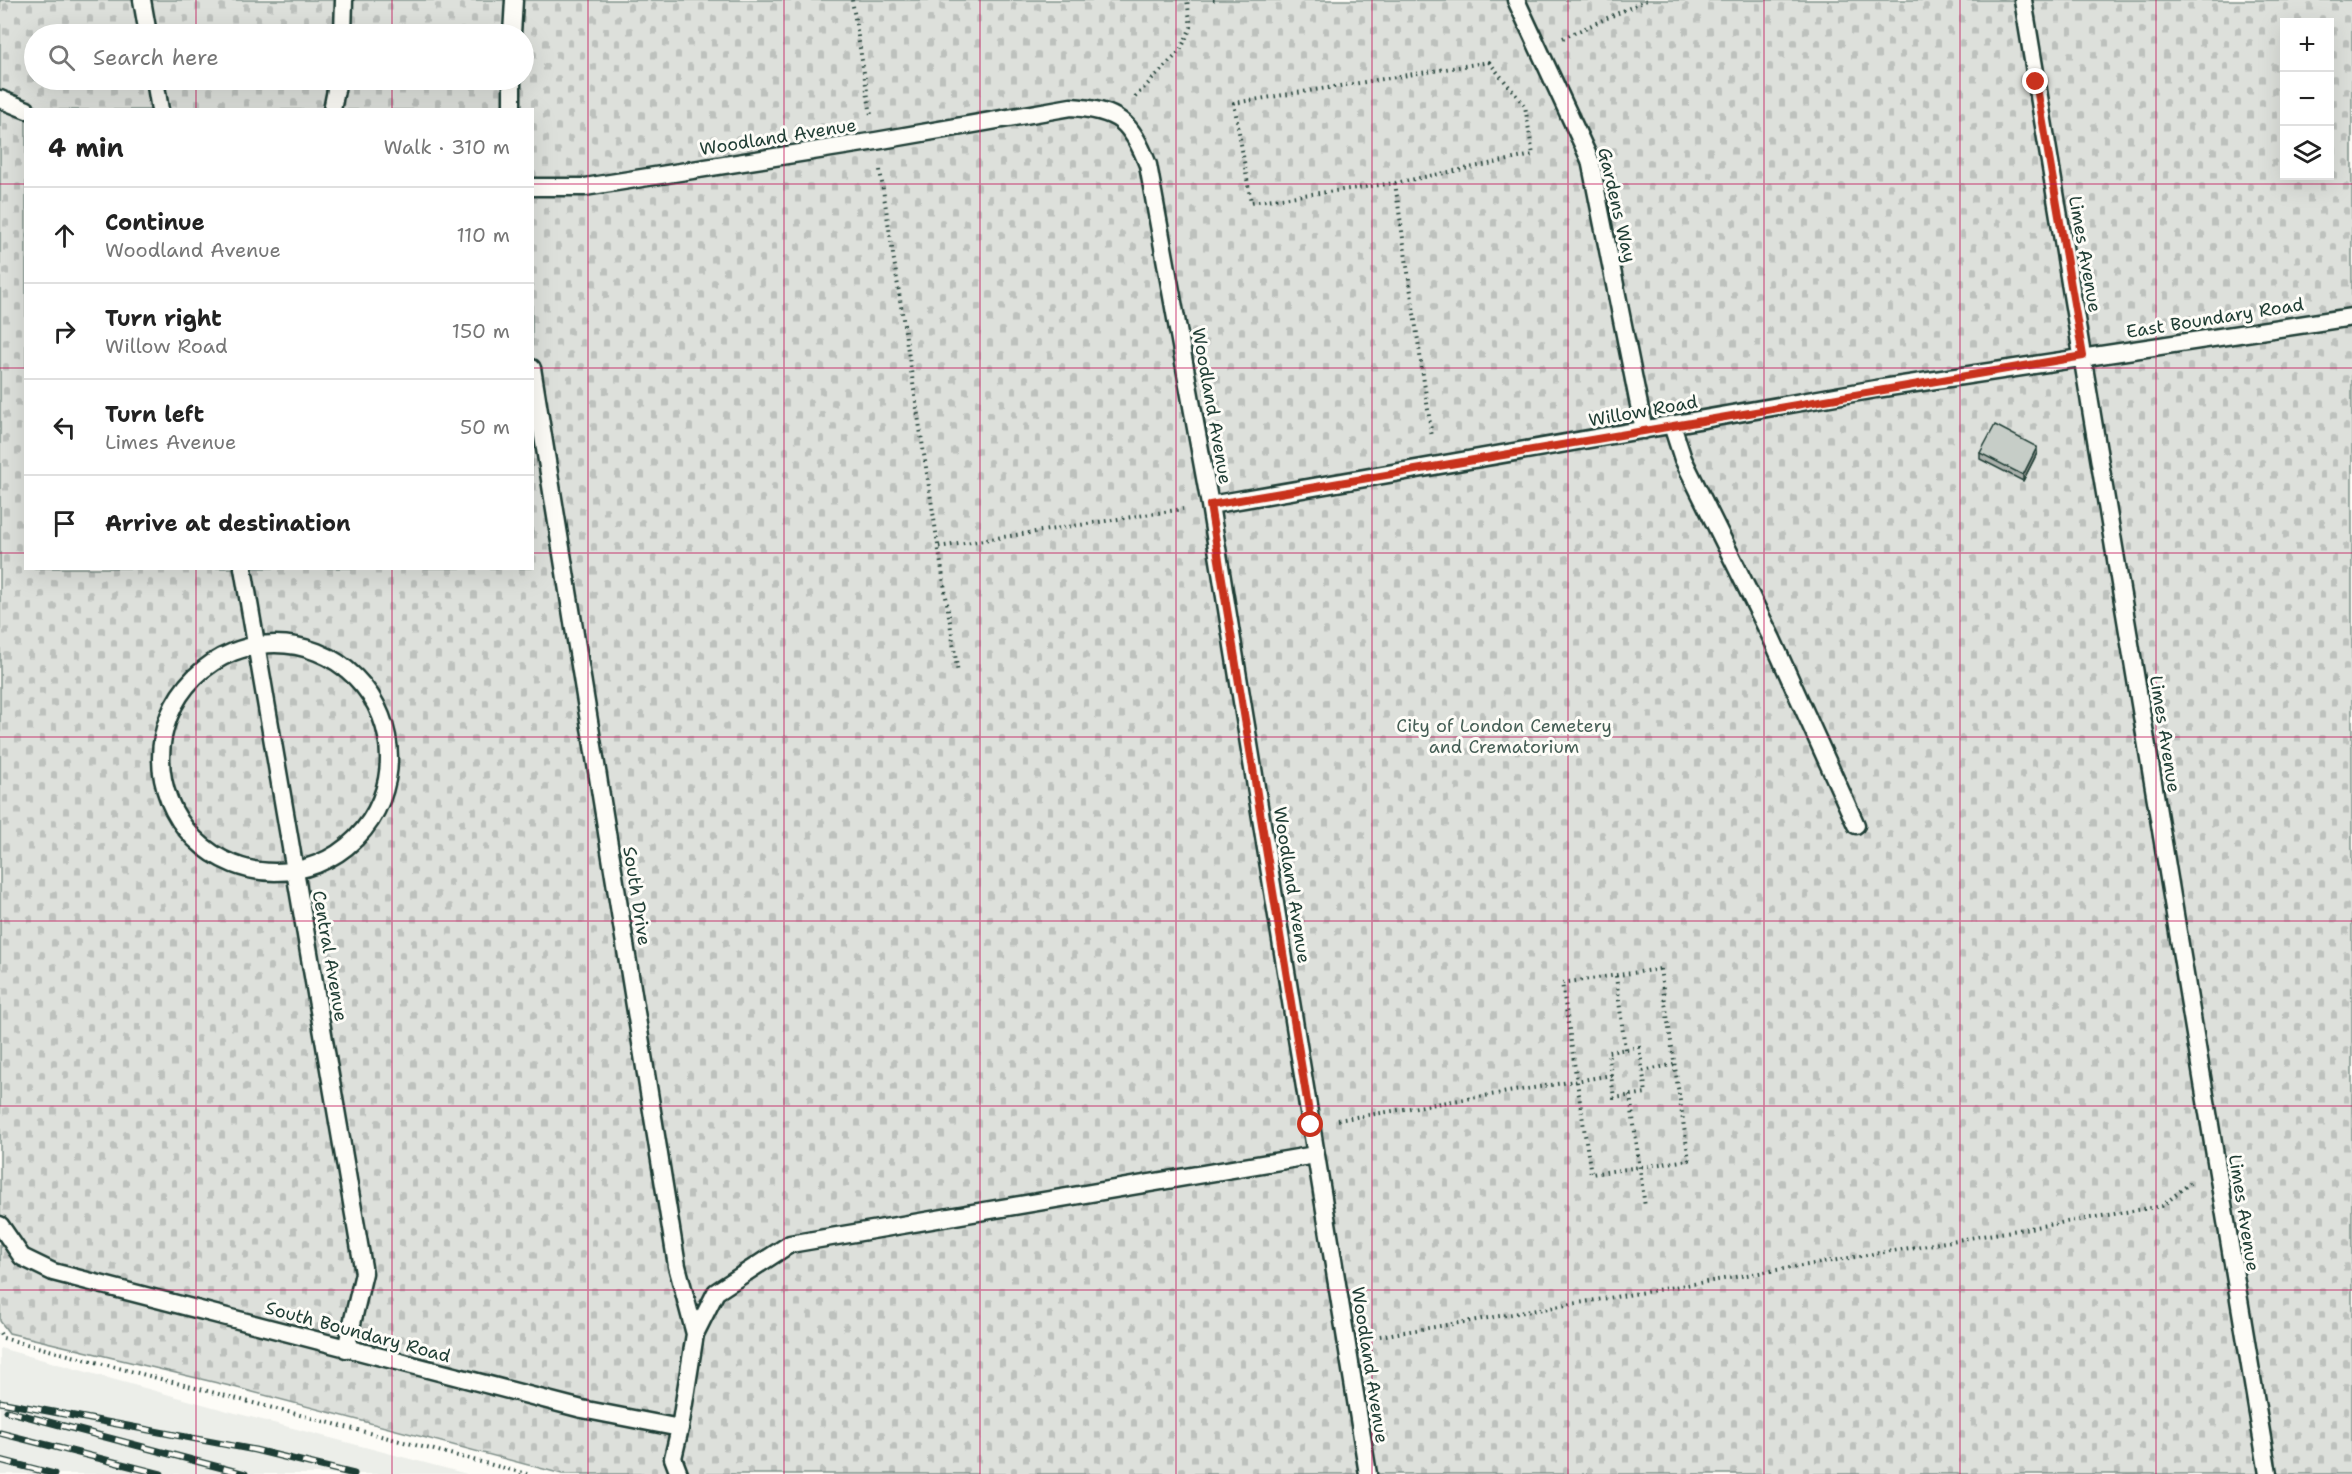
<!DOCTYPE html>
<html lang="en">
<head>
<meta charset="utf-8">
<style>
  body { margin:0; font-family:"Shantell Sans",sans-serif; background:#f6f6f6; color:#222 }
  .controls { position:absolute; right:18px; top:18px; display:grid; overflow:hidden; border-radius:0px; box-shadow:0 6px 24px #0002 }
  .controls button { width:54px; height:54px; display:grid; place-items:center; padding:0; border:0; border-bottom:2px solid #e0e0e0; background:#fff; color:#222; font:30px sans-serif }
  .stop { position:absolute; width:18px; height:18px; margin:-14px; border:4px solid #c8321e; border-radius:50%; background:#fff }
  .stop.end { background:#c8321e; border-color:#fff; box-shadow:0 2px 6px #0008 }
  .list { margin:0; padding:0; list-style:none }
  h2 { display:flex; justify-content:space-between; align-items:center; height:78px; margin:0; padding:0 24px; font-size:26px }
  h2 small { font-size:20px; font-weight:400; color:#767676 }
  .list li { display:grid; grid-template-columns:39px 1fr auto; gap:18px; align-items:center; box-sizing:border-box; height:96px; padding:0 24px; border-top:2px solid #e0e0e0 }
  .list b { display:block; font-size:22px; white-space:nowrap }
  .list p { margin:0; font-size:20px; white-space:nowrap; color:#767676 }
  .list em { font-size:20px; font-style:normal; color:#767676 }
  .icon { flex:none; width:33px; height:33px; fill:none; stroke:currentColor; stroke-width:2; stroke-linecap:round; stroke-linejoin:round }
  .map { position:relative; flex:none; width:2352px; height:1474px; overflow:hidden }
  .search { position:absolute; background:#fff; box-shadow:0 6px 24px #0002; left:24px; top:24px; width:510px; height:66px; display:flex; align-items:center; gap:15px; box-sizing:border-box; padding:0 21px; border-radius:33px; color:#767676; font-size:22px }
  .panel { position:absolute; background:#fff; box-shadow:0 6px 24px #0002; left:24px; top:108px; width:510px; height:462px; border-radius:0px }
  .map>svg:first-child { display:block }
  .built { fill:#eceee9 }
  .cemetery { fill:url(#cemetery-stones); stroke:#7e8e88; stroke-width:1.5; fill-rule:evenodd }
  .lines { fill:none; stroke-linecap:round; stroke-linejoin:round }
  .lane-casing { stroke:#1f3d34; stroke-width:21 }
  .path { stroke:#1f3d34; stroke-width:4; stroke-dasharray:1.5 4.5; stroke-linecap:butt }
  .lane { stroke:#fdfcf7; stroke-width:16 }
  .rail-casing { stroke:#1f3d34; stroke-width:7 }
  .rail { stroke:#fdfcf7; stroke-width:4.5; stroke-dasharray:14; stroke-linecap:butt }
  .wall { fill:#aab0ab; stroke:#1f3d34; stroke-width:1.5 }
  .shaded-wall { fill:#8b908b; stroke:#1f3d34; stroke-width:1.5 }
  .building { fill:#c6cdc7; stroke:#1f3d34; stroke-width:1.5 }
  .route { stroke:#c8321e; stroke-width:8 }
  .grid { fill:none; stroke:#c2185b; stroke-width:1.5; stroke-opacity:0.55 }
  .labels { text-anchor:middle; stroke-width:6; stroke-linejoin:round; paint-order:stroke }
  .street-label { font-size:18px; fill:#1f3d34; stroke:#fdfcf7 }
  .park-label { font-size:18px; fill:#455e55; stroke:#fdfcf7 }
</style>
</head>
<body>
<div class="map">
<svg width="2352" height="1474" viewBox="0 0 2352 1474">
  <defs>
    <pattern id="cemetery-stones" width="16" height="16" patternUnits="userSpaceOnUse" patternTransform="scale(1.5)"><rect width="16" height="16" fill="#dde0db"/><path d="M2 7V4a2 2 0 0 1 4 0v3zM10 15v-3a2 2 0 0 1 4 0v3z" fill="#bdc1bd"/></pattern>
  </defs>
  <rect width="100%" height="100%" fill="#fdfcf7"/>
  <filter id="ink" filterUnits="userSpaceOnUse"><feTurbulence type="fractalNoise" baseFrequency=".0167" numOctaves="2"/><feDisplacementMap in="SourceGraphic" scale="12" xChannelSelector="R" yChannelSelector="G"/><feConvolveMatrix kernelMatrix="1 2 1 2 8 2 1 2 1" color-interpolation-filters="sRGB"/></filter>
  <g filter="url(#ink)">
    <!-- built -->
    <path class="built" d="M 0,1348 L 224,1410 L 467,1474 L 0,1474 Z"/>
    <!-- cemetery -->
    <path class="cemetery" d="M 0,0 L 2352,0 L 2352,1474 L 562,1474 L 230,1386 L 9,1333 L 0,1321 ZM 2284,22 L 2330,22 L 2330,176 L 2284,176 ZM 34,34 L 524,34 L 524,80 L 34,80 ZM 26,110 L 532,110 L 532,568 L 26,568 Z"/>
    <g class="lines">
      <defs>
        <path id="lane" d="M 142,0 L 148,34
          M 1516,0 L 1590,160 L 1644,430
          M 2023,0 L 2268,1474
          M 343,34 L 344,0
          M 512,34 L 514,0
          M 155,80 L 160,110
          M 0,99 L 27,110
          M 332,110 L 338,80
          M 512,110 L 512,80
          M 532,187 L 585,187 L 876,141 L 1071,107 C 1118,110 1131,121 1148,165 L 1210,505 L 1368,1474
          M 532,368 L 677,1266 L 695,1334 L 680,1428
          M 1672,425 L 1683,459 L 1772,639 L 1856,825
          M 1210,505 L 1876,389 L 2352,317
          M 243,568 L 364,1273 L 346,1349
          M161 758a114 114 0 1 1 228 0a114 114 0 1 1-228 0Z
          M 0,1225 L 22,1257 L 53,1272 L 582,1409 L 680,1428 L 673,1458 L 679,1474
          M 695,1334 L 716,1292 L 790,1244 L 1315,1155"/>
      </defs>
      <!-- lane casing -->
      <use href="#lane" class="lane-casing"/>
      <!-- path -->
      <path class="path" d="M 852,0 L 871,115
        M 1213,0 L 1217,0
        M 1563,38 L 1647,0
        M 1489,62 L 1525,106 L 1533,155 L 1395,183 L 1251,202 L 1234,103 Z
        M 1135,97 L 1180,51 L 1191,27 L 1187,0
        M 880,170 L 958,674
        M 1395,183 L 1432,437
        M 939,547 L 1183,509
        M 1660,969 L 1689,1160 L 1591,1174 L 1562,983 Z
        M 1616,976 L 1625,1049
        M 1639,1047 L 1646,1093 L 1614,1098 L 1608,1052 Z
        M 1643,1071 L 1675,1064
        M 1630,1095 L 1645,1207
        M 1338,1120 L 1612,1075
        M 0,1333 L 3,1338 L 527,1474
        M 1374,1337 L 2162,1206 L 2190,1183"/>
      <!-- lane -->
      <use href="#lane" class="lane"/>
      <defs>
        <path id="rail" d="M 0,1402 L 255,1450 L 354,1474
          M 7,1411 L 245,1474
          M 0,1433 L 161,1474
          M 0,1460 L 54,1474"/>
      </defs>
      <!-- rail casing -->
      <use href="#rail" class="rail-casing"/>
      <!-- rail -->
      <use href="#rail" class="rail"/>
    </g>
    <!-- wall -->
    <path class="wall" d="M 1980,453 L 2037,453 L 2023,481 L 1980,459 Z"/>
    <!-- shaded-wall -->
    <path class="shaded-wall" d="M 2037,447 L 2037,453 L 2023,481 L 2023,475 Z"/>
    <!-- building -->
    <path class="building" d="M 1995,425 L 2037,447 L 2023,475 L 1980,453 Z"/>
  </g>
  <g class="lines" filter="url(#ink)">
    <!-- route -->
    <path class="route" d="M 1311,1125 L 1210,505 L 2083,356 L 2036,82"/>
  </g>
  <!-- grid -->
  <path class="grid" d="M 196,0 L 196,34M 392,0 L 392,34M 588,0 L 588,1474M 784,0 L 784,1474M 980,0 L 980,1474M 1176,0 L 1176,1474M 1372,0 L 1372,1474M 1568,0 L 1568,1474M 1764,0 L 1764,1474M 1960,0 L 1960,1474M 2156,0 L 2156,1474M 196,80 L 196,110M 392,80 L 392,110M 0,184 L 26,184M 532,184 L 2352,184M 0,368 L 26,368M 532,368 L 2352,368M 0,553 L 26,553M 532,553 L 2352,553M 196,568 L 196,1474M 392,568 L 392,1474M 0,737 L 2352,737M 0,921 L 2352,921M 0,1106 L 2352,1106M 0,1290 L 2352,1290"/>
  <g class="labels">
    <!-- street labels -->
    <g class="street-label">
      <text transform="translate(778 137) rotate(-9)" y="6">Woodland Avenue</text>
      <text transform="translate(1617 205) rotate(77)" y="6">Gardens Way</text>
      <text transform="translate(2085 254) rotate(80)" y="6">Limes Avenue</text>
      <text transform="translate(2215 318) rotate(-9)" y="6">East Boundary Road</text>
      <text transform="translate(1212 406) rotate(80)" y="6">Woodland Avenue</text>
      <text transform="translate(1643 411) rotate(-10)" y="6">Willow Road</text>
      <text transform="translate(2165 734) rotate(81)" y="6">Limes Avenue</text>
      <text transform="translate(1292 885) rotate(81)" y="6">Woodland Avenue</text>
      <text transform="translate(637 896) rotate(81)" y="6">South Drive</text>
      <text transform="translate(330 956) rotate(80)" y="6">Central Avenue</text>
      <text transform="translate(2244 1213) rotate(81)" y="6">Limes Avenue</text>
      <text transform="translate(358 1332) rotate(15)" y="6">South Boundary Road</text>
      <text transform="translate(1370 1365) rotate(81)" y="6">Woodland Avenue</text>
    </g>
    <!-- park labels -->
    <g class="park-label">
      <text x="1504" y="732">City of London Cemetery<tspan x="1504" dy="21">and Crematorium</tspan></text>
    </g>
  </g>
</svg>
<div class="controls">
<button>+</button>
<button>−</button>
<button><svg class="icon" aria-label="layers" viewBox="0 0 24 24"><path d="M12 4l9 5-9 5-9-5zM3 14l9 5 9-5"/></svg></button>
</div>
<div class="stop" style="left:1311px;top:1125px"></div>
<div class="stop end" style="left:2036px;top:82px"></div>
<div class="search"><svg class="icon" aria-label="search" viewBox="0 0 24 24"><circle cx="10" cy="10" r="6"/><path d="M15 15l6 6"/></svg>Search here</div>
<section class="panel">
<h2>4 min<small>Walk · 310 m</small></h2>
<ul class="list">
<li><svg class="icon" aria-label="ahead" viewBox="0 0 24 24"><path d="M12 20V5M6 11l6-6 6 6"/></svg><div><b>Continue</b><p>Woodland Avenue</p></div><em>110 m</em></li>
<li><svg class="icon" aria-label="right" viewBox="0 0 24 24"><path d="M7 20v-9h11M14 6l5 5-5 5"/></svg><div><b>Turn right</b><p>Willow Road</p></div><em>150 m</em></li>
<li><svg class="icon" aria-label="left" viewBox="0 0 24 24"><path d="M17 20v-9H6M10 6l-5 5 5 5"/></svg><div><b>Turn left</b><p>Limes Avenue</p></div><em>50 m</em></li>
<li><svg class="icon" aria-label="arrive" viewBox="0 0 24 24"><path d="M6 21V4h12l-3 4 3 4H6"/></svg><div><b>Arrive at destination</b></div></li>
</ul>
</section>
</div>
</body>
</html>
